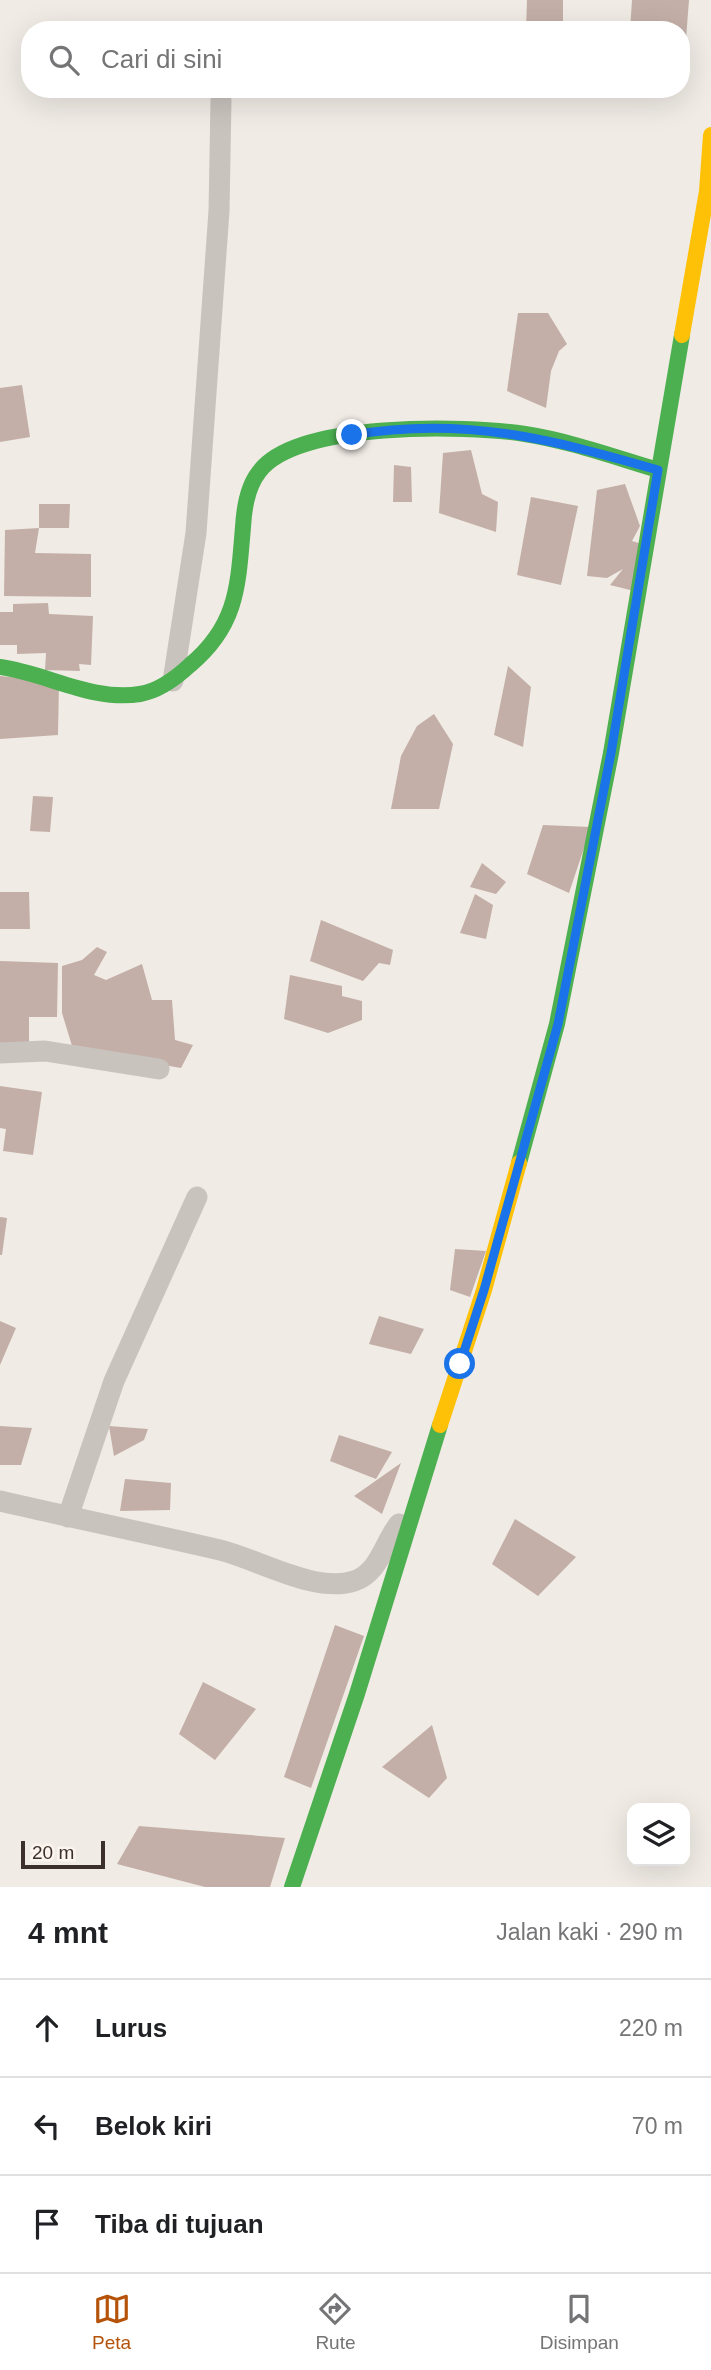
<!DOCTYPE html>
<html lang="id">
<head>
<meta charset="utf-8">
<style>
  body { margin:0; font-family:Helvetica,sans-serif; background:#f2f2f2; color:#202124 }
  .controls { position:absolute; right:21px; bottom:21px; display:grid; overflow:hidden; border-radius:14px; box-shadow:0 7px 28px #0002 }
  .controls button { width:63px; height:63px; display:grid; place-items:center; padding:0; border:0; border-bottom:2px solid #e0e0e0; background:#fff; color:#202124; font:35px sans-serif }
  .scale { position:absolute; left:21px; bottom:18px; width:84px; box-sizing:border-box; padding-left:7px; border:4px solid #3b302b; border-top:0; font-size:19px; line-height:24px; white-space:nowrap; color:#3b302b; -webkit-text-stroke:5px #fbf5ee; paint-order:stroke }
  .stop { position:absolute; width:21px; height:21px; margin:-16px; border:5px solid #1a73e8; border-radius:50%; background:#fff }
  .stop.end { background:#1a73e8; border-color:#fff; box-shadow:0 2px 7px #0008 }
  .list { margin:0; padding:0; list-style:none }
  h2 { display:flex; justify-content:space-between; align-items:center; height:91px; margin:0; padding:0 28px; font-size:30px }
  h2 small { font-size:23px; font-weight:400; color:#757577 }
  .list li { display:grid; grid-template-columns:46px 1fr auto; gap:21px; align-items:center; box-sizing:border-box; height:98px; padding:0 28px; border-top:2px solid #e0e0e0 }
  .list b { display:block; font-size:26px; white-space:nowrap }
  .list em { font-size:23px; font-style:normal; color:#757577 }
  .icon { flex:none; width:38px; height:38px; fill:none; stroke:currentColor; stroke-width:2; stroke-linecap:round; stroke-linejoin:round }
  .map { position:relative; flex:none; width:711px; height:1887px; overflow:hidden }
  .search { position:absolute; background:#fff; box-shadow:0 7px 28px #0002; left:21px; right:21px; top:21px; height:77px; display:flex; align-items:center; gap:18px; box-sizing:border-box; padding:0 24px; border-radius:28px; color:#757577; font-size:26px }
  .sheet { height:385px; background:#fff }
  nav { display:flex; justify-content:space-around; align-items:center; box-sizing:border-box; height:98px; border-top:2px solid #e0e0e0; background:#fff; font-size:19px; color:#757577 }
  nav a { display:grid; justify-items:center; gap:4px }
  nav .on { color:#b45309 }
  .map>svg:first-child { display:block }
  .building { fill:#c3afa7 }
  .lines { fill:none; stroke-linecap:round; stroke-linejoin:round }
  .street { stroke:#c9c3be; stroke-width:21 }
  .fast { stroke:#4caf50; stroke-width:16 }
  .slow { stroke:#ffc107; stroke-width:16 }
  .route { stroke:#1a73e8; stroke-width:9 }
</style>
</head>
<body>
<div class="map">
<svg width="711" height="1887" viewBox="0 0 711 1887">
  <rect width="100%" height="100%" fill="#f0ebe5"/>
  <!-- building -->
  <path class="building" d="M 527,0 L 563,0 L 563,30 L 526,30 Z
    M 632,0 L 689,0 L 686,39 L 681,39 L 681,30 L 630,30 Z
    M 208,25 L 208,30 L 161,30 L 161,26 Z
    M 518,313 L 548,313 L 567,344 L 559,351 L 551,371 L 546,408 L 507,391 Z
    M 22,385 L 30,437 L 0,442 L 0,388 Z
    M 471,450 L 482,494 L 498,502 L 496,532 L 439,513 L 443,453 Z
    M 394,465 L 411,467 L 412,502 L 393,502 Z
    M 625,484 L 640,526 L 632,541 L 642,544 L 634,591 L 610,585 L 623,569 L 607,578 L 587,576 L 597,490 Z
    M 531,497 L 578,506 L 561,585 L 517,575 Z
    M 39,504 L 70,504 L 69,528 L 39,528 L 35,553 L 91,554 L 91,597 L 4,596 L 5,530 L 39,528 Z
    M 48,603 L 49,614 L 93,616 L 91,665 L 79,664 L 80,671 L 45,670 L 46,653 L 17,654 L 17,645 L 0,645 L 0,612 L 13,612 L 13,604 Z
    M 508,666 L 531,687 L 523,747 L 494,735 Z
    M 0,676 L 59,682 L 58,735 L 0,739 Z
    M 434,714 L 453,744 L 439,809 L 391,809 L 401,756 L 417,726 Z
    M 33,796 L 53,797 L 50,832 L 30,831 Z
    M 543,825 L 591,827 L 569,893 L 527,874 Z
    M 482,863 L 506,882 L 496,894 L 470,887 Z
    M 0,892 L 29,892 L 30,929 L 0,929 Z
    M 475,894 L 493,905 L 486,939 L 460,933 Z
    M 321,920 L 393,950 L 390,965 L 379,963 L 363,981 L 310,961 Z
    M 97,947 L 107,952 L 94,975 L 106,980 L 142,964 L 152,1000 L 172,1000 L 175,1040 L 193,1045 L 181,1068 L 73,1049 L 62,1013 L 62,966 L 82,960 Z
    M 0,961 L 58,963 L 57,1017 L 29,1017 L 29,1045 L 0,1046 Z
    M 290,975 L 342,986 L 342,996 L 362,1001 L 362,1020 L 328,1033 L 284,1019 Z
    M 0,1086 L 42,1092 L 33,1155 L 3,1151 L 6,1129 L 0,1128 Z
    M 0,1217 L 7,1218 L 2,1255 L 0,1255 Z
    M 455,1249 L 486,1251 L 470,1297 L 450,1290 Z
    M 379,1316 L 424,1329 L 411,1354 L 369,1344 Z
    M 0,1321 L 16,1328 L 0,1365 Z
    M 0,1426 L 32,1428 L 21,1465 L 0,1465 Z
    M 109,1426 L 148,1429 L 144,1440 L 114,1456 Z
    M 339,1435 L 392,1452 L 376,1479 L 330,1461 Z
    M 401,1463 L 382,1514 L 354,1496 Z
    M 125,1479 L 171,1483 L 170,1510 L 120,1511 Z
    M 515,1519 L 576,1557 L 538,1596 L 492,1564 Z
    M 335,1625 L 364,1636 L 311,1788 L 284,1777 Z
    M 203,1682 L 256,1709 L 215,1760 L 179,1734 Z
    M 432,1725 L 447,1778 L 429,1798 L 382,1767 Z
    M 139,1826 L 285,1838 L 270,1887 L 205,1887 L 117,1864 Z"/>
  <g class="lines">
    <!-- street -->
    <path class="street" d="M 173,681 L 196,533 L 219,211 L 221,100
      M 0,1053 L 45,1051 L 159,1069
      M 0,1501 C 73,1518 147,1533 220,1550 C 257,1559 316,1594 354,1581 C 379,1573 384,1543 399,1524
      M 68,1517 L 114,1381 L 197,1197"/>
    <!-- fast -->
    <path class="fast" d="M 0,667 C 46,673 93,702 140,694 C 159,691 176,678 190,665 C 238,625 238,585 243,527 C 244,509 247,487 259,472 C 295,421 467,425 525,434 C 570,441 614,457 658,470
      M 519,1163 L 557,1024 L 611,753 L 682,335
      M 292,1887 L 357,1694 L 440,1425"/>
    <!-- slow -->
    <path class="slow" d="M 682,335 L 707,191 L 711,135
      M 440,1425 L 484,1290 L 519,1163"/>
  </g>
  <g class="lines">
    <!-- route -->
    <path class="route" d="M 352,435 C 464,416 551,439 658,470 L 611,753 L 558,1024 L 484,1290 L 460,1364"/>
  </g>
</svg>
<div class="controls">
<button><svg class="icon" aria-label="layers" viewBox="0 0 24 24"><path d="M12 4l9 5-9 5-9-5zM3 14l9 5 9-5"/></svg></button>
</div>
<div class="scale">20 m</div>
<div class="stop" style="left:460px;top:1364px"></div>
<div class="stop end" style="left:352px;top:435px"></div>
<div class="search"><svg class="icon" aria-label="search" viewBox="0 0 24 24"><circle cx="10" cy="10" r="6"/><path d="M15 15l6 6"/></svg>Cari di sini</div>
</div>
<section class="sheet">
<h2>4 mnt<small>Jalan kaki · 290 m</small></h2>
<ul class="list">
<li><svg class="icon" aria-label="ahead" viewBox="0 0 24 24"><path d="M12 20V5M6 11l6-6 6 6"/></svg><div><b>Lurus</b></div><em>220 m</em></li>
<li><svg class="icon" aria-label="left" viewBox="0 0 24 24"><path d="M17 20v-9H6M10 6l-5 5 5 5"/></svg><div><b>Belok kiri</b></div><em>70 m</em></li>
<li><svg class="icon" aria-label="arrive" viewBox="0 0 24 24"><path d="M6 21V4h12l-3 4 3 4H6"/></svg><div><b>Tiba di tujuan</b></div></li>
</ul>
</section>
<nav>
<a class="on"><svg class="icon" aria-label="map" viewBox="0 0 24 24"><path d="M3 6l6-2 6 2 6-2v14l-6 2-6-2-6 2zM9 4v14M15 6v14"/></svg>Peta</a>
<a><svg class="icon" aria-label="directions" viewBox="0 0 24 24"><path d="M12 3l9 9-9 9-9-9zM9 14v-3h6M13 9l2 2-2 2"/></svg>Rute</a>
<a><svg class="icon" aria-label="saved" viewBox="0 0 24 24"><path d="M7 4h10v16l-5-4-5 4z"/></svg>Disimpan</a>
</nav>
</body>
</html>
